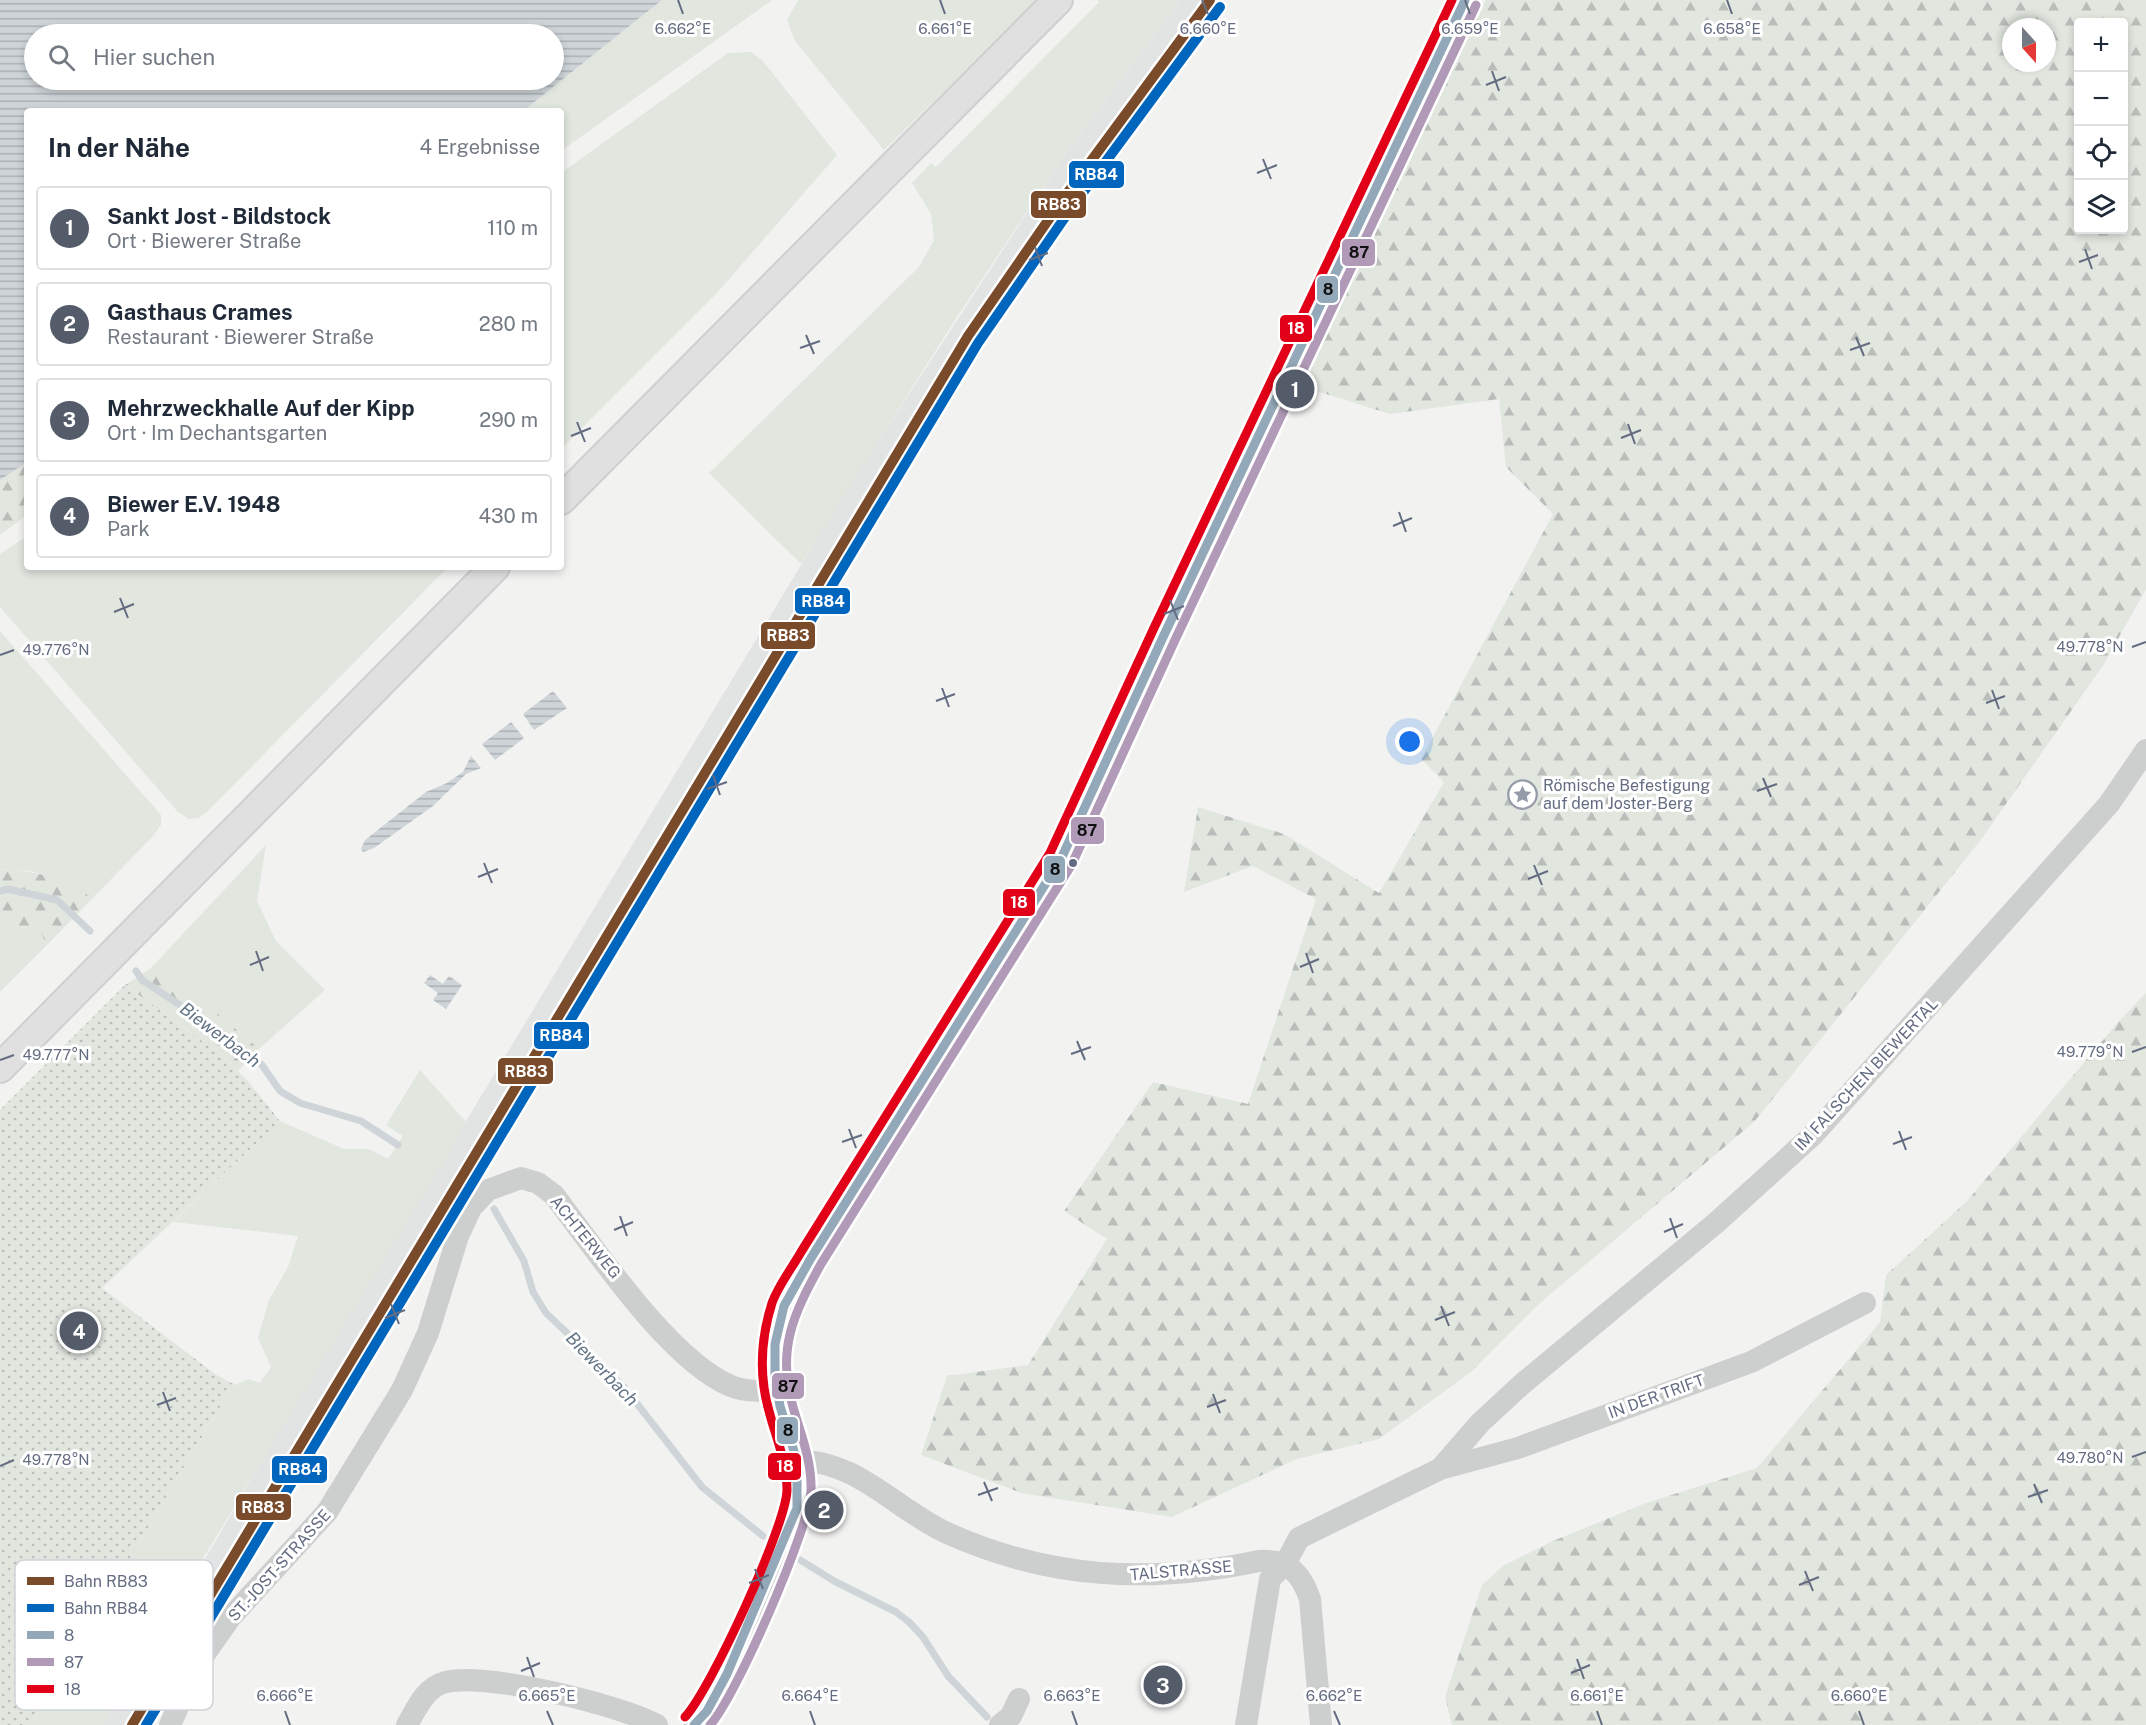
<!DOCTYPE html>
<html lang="de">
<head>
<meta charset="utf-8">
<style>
  body { margin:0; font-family:"Public Sans",sans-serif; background:#f2f2f3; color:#1f2937 }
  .controls { position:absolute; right:18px; top:18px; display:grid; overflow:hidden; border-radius:6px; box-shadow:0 3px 9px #0003 }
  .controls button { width:54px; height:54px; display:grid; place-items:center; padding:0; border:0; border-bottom:2px solid #e0e1e3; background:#fff; color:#1f2937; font:30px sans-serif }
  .compass { position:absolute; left:2002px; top:18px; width:54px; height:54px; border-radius:50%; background:#fff; box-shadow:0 3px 9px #0003; rotate:159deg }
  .you { position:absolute; left:1410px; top:742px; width:21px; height:21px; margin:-15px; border:4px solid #fff; border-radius:50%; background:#1a73e8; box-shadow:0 0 0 9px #1a73e833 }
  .badge { display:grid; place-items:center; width:39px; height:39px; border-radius:50%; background:#545c6a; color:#fff; font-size:20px; font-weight:700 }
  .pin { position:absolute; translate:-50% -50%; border:3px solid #fff; box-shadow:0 2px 6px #0006 }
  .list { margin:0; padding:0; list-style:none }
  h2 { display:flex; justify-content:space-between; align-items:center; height:78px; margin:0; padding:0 24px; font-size:26px }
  h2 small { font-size:20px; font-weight:400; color:#747a83 }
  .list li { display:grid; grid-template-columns:39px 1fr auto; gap:18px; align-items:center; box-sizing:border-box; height:84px; margin:0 12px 12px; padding:0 12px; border:2px solid #e0e1e3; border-radius:6px }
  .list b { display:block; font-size:22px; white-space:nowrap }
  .list p { margin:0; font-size:20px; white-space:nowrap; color:#747a83 }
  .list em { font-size:20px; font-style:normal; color:#747a83 }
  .icon { flex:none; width:33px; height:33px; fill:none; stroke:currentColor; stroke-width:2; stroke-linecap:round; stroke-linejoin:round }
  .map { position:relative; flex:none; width:2146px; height:1725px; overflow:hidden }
  .search { position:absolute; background:#fff; box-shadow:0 3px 9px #0003; left:24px; top:24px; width:540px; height:66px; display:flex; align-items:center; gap:15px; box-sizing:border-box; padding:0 21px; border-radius:33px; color:#747a83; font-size:22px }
  .panel { position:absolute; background:#fff; box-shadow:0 3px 9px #0003; left:24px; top:108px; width:540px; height:462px; border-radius:6px }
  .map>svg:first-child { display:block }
  .built { fill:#e2e3e3 }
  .green { fill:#e1e6df }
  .forest { fill:url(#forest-firs); fill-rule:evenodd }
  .garden { fill:url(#garden-dots) }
  .water { fill:url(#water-rules); fill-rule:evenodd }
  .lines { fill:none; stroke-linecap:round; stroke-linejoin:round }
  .stream { stroke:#ced4d8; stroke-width:7 }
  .major-casing { stroke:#cecfd0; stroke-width:32 }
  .minor { stroke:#cdcece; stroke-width:22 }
  .major { stroke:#e0e0e1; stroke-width:28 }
  .bus-1-casing { stroke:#fff; stroke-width:14 }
  .bus-2-casing { stroke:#fff; stroke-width:14 }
  .bus-3-casing { stroke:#fff; stroke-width:14 }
  .bus-1 { stroke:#93a8b8; stroke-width:9 }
  .bus-2 { stroke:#b09ab7; stroke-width:9 }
  .bus-3 { stroke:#e10017; stroke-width:9 }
  .rail-1-casing { stroke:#fff; stroke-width:15 }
  .rail-2-casing { stroke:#fff; stroke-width:15 }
  .rail-1 { stroke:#7a4b2a; stroke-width:10 }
  .rail-2 { stroke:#0065bd; stroke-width:10 }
  .ticks { fill:none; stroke:#636c81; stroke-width:2 }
  .bus-dot { fill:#636c81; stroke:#fff; stroke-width:2 }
  .labels { text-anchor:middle; stroke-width:6; stroke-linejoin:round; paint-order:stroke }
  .poi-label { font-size:16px; fill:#636c81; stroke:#fff; text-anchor:start }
  .street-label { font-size:16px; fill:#636c81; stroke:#fff }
  .water-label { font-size:18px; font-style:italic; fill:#637485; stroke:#fff }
  .key { fill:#fff; stroke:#d0d3d9; stroke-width:1.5 }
  .key-label { font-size:16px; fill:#636c81 }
  .ticks-label { font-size:15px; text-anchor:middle; fill:#636c81; stroke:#fff; stroke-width:6; stroke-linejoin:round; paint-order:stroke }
  .line-badge { stroke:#fff; stroke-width:2 }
  .badge-label { font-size:16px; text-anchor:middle; font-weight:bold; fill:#fff }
  .pale-badge-label { font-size:16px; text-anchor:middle; font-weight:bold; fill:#111 }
</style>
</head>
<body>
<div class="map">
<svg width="2146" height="1725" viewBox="0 0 2146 1725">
  <defs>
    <pattern id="forest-firs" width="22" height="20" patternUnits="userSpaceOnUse" patternTransform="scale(1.5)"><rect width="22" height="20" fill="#e1e6df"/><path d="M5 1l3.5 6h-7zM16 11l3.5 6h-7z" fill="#babeba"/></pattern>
    <pattern id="garden-dots" width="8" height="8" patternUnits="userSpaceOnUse" patternTransform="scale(1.5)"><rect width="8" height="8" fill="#e1e6df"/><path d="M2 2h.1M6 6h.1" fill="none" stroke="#babeba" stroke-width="1.8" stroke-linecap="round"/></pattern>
    <pattern id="water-rules" width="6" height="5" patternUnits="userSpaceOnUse" patternTransform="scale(1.5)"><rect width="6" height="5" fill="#ced4d8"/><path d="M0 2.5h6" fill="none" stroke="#abb0b5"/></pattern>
  </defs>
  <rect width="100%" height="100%" fill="#f2f3f1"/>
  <!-- built -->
  <path class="built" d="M 1181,0 L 1225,0 L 1095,169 L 925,433 L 681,830 L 494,1149 L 476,1168 L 447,1214 L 436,1240 L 321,1427 L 319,1439 L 195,1631 L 199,1634 L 143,1725 L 102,1725 L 215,1542 L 284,1423 L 842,497 L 1064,156 Z"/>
  <!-- green -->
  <path class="green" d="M 662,0 L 772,0 L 561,151 L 561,111 L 523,111 Z
    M 798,0 L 1038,0 L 884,150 L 795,41 L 787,20 Z
    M 1097,0 L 1181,0 L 1064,156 L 953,323 L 801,564 L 709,473 L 919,267 L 934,240 L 931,214 L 912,183 L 931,163 L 936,167 L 1099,2 Z
    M 751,52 L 763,61 L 837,155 L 717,293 L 561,449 L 561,173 L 728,53 Z
    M 27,536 L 27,567 L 448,567 L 209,810 L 199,818 L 189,819 L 178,812 L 0,607 L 0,554 Z
    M 0,631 L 161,815 L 161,825 L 152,837 L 93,898 C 62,881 36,867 0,870 Z
    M 266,845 L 257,901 L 276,941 L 325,990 L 259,1049 L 209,1006 L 171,985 L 151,968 Z
    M 27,928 L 40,931 L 47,945 L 0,992 L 0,932 Z
    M 420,1070 L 467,1123 L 102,1725 L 31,1725 L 217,1411 L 235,1385 L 248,1379 L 260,1383 L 271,1367 L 258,1338 L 269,1300 L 288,1267 L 298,1236 L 173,1222 L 280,1121 L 344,1149 L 369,1149 L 388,1159 L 403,1136 L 386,1125 Z"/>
  <!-- forest -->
  <path class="forest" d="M 1486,0 L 2146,0 L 2146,589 L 2104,664 L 1980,841 L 1754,1122 L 1540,1303 L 1471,1372 L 1379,1439 L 1297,1459 L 1172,1517 L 1021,1493 L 921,1455 L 947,1376 L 1028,1365 L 1107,1239 L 1064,1211 L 1153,1082 L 1248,1104 L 1316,899 L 1253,866 L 1184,892 L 1198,807 L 1284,834 L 1379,893 L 1444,782 L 1421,759 L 1553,514 L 1506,467 L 1499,399 L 1390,414 L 1297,385 ZM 2078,22 L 2124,22 L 2124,230 L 2078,230 ZM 2011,27 L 2047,27 L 2047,63 L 2011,63 Z
    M 27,462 L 27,515 L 0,535 L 0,480 Z
    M 14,869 L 58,878 L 93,898 L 47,945 L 40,931 L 27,928 L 0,932 L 0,870 Z
    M 151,968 L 171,985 L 209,1006 L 259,1049 L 238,1071 L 220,1054 L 125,985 Z
    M 2146,993 L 2146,1725 L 1452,1725 L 1445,1697 L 1482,1585 L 1503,1566 L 1553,1541 L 1646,1503 L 1757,1468 L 1880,1322 L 1886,1275 L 1967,1201 L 2120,1020 Z"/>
  <!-- garden -->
  <path class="garden" d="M 125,985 L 220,1054 L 248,1081 L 280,1121 L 102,1288 L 215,1374 L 235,1385 L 217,1411 L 31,1725 L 0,1725 L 0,1110 Z"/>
  <!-- water -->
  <path class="water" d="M 0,0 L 662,0 L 523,111 L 27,111 L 27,462 L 0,480 ZM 554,34 L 554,80 L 34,80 L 34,34 Z
    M 553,691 L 567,708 L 534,730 L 523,714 Z
    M 511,722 L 524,738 L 495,760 L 482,744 Z
    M 471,756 L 481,768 L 466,774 L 433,806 L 374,848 L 363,852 L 361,849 L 365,840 L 426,792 L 447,783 L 463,772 Z
    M 430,975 L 443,984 L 449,976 L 462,985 L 446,1009 L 433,1000 L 438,993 L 424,983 Z"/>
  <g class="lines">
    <!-- stream -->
    <path class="stream" d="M 0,891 L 8,889 L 57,900 L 90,931
      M 136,971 L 142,980 L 227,1036 L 262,1065 L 280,1091 L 300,1103 L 361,1121 L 398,1145
      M 494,1209 L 524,1261 L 533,1292 L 546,1313 L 624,1387 L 702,1487 L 763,1536
      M 797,1558 L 834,1581 L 896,1612 L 909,1622 L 923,1637 L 948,1676 L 987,1717"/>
    <defs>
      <path id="major" d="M 561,500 L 1058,0
        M 0,1068 L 495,567"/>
    </defs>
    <!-- major casing -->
    <use href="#major" class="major-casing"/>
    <!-- minor -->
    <path class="minor" d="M 797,1461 C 854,1458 898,1511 947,1533 C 1049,1579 1150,1584 1259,1561 C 1288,1559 1301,1573 1310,1599 L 1321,1725
      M 1440,1469 L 1518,1448 L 1751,1362 L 1865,1303
      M 170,1725 L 195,1668 L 230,1618 L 327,1512 L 402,1390 L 428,1333 L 458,1236 L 471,1208 L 488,1190 L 521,1178 L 538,1183 L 554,1195 C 595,1249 670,1361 731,1386 C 746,1392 761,1391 776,1390
      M 407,1725 C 417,1708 425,1687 446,1682 C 485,1672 621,1705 657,1725
      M 694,1725 L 707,1711 L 727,1674 L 787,1537 L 797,1508 L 799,1491 L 797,1461 L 780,1406 L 775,1375 L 775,1344 L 784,1306 L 811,1258 L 943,1051 L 1061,859 L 1164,635 L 1465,0
      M 1000,1725 L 1011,1716 L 1019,1699
      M 1246,1725 L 1270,1579 L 1285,1564 L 1299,1538 L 1440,1469 L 1480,1423 L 1521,1385 L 1717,1222 L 1814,1134 L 2109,804 L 2146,750"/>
    <!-- major -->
    <use href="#major" class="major"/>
    <defs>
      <path id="bus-1" d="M 694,1725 L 707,1711 L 727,1674 L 797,1508 L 797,1461 L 780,1406 L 775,1375 L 775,1344 L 784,1306 L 811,1258 L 1061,859 L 1164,635 L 1465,0"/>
      <path id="bus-2" d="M 710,1725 C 735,1699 810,1527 811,1491 C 812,1461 801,1435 793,1407 C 776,1349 794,1313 821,1264 L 1072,864 L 1175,640 L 1476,5"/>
      <path id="bus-3" d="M 685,1717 C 711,1689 786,1526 787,1490 C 787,1462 776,1438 769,1411 C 759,1376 761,1338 772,1303 C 778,1286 792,1268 801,1252 L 1050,853 L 1153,630 L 1452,0"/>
    </defs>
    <!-- bus-1 casing -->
    <use href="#bus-1" class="bus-1-casing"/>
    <!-- bus-2 casing -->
    <use href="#bus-2" class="bus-2-casing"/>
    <!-- bus-3 casing -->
    <use href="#bus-3" class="bus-3-casing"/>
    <!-- bus-1 -->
    <use href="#bus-1" class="bus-1"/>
    <!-- bus-2 -->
    <use href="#bus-2" class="bus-2"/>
    <!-- bus-3 -->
    <use href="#bus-3" class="bus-3"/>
    <defs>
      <path id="rail-1" d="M 132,1725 L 968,336 L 1060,203 L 1210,0"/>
      <path id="rail-2" d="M 146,1725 L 978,343 L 1070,210 L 1220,7"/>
    </defs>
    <!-- rail-1 casing -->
    <use href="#rail-1" class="rail-1-casing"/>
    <!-- rail-2 casing -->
    <use href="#rail-2" class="rail-2-casing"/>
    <!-- rail-1 -->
    <use href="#rail-1" class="rail-1"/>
    <!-- rail-2 -->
    <use href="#rail-2" class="rail-2"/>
  </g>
  <!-- ticks -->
  <path class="ticks" d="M 678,0 L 683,14M 940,0 L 945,14M 1202,0 L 1208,14M 1465,0 L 1470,14M 1727,0 L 1732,14M 1492,71 L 1499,91M 1486,85 L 1506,77M 1263,159 L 1271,179M 1257,173 L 1277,165M 1035,247 L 1042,266M 2085,249 L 2092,269M 1029,260 L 1048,253M 2079,262 L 2098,255M 806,335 L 814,354M 1856,337 L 1864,356M 800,348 L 820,341M 1850,350 L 1870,343M 577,422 L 585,442M 1628,424 L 1635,444M 571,436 L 591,428M 1621,438 L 1641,430M 1399,512 L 1406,532M 1393,526 L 1412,518M 120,598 L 128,618M 1170,600 L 1178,620M 114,612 L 134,604M 1164,614 L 1184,606M 2132,647 L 2146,642M 0,655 L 14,650M 942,688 L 949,707M 1992,690 L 1999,709M 936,701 L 955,694M 1986,703 L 2005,696M 713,775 L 720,795M 1763,778 L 1771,797M 707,789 L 727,782M 1757,791 L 1777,784M 484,863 L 492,883M 1534,865 L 1542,885M 478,877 L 498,869M 1528,879 L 1548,871M 256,951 L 263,971M 1306,953 L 1313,973M 250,965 L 269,957M 1300,967 L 1319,959M 1077,1041 L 1085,1060M 2132,1052 L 2146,1047M 1071,1054 L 1091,1047M 0,1060 L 14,1055M 849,1129 L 856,1148M 1899,1131 L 1906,1150M 842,1142 L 862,1135M 1893,1144 L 1912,1137M 620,1216 L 627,1236M 1670,1218 L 1677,1238M 614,1230 L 633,1222M 1664,1232 L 1683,1224M 391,1304 L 399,1324M 1441,1306 L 1449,1326M 385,1318 L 405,1310M 1435,1320 L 1455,1312M 163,1392 L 170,1411M 1213,1394 L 1220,1413M 157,1405 L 176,1398M 1207,1407 L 1226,1400M 2132,1457 L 2146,1452M 0,1466 L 14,1460M 984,1482 L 992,1501M 2034,1484 L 2042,1503M 978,1495 L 998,1488M 2028,1497 L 2048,1490M 755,1569 L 763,1589M 1805,1571 L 1813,1591M 749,1583 L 769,1575M 1799,1585 L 1819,1577M 527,1657 L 534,1677M 1577,1659 L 1584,1679M 521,1671 L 540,1663M 1571,1673 L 1590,1665M 285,1711 L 290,1725M 547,1711 L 553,1725M 810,1711 L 815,1725M 1072,1711 L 1077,1725M 1334,1711 L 1340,1725M 1597,1711 L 1602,1725M 1859,1711 L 1864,1725"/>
  <!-- icons -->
  <defs>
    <symbol id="sight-ring" viewBox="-11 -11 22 22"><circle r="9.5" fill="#fff" stroke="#959ba8" stroke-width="1.5"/><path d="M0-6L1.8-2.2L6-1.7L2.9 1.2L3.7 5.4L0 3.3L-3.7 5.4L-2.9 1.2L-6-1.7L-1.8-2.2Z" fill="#959ba8"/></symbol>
  </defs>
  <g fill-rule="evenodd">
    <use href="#sight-ring" x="1506" y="778" width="33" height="33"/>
  </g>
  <!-- markers -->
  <circle class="bus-dot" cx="1073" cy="863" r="5"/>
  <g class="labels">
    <!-- poi labels -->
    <g class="poi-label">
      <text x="1543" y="791">Römische Befestigung<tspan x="1543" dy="18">auf dem Joster-Berg</tspan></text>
    </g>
    <!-- street labels -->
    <g class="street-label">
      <text transform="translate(1866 1074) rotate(-47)" y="6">IM FALSCHEN BIEWERTAL</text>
      <text transform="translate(586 1237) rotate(51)" y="6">ACHTERWEG</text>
      <text transform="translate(1656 1396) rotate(-20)" y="6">IN DER TRIFT</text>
      <text transform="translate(279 1565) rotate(-48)" y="6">ST.-JOST-STRASSE</text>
      <text transform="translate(1181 1570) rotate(-5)" y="6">TALSTRASSE</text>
    </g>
    <!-- water labels -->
    <g class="water-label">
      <text transform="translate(220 1035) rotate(37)" y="6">Biewerbach</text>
      <text transform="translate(602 1369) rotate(46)" y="6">Biewerbach</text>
    </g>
  </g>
  <!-- legend -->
  <rect x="15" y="1560" width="198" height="150" rx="9" class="key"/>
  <rect x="27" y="1577" width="27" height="8" fill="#7a4b2a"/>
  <rect x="27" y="1604" width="27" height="8" fill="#0065bd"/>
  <rect x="27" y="1631" width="27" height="8" fill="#93a8b8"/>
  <rect x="27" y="1658" width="27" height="8" fill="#b09ab7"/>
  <rect x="27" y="1685" width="27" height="8" fill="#e10017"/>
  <g class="key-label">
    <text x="64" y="1587">Bahn RB83</text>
    <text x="64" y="1614">Bahn RB84</text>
    <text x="64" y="1641">8</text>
    <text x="64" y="1668">87</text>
    <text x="64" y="1695">18</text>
  </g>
  <g class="ticks-label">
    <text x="683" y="34">6.662°E</text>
    <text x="945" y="34">6.661°E</text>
    <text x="1208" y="34">6.660°E</text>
    <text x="1470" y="34">6.659°E</text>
    <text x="1732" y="34">6.658°E</text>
    <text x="2090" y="652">49.778°N</text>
    <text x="56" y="655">49.776°N</text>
    <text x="2090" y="1057">49.779°N</text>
    <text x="56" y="1060">49.777°N</text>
    <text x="2090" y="1463">49.780°N</text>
    <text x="56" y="1465">49.778°N</text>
    <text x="285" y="1701">6.666°E</text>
    <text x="547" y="1701">6.665°E</text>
    <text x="810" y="1701">6.664°E</text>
    <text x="1072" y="1701">6.663°E</text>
    <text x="1334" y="1701">6.662°E</text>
    <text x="1597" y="1701">6.661°E</text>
    <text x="1859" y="1701">6.660°E</text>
  </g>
  <g class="line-badge">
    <rect x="1068" y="160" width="57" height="29" rx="6" fill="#0065bd"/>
    <rect x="1030" y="190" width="57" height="29" rx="6" fill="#7a4b2a"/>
    <rect x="1341" y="238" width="35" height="29" rx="6" fill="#b09ab7"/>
    <rect x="1316" y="275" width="23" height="29" rx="6" fill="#93a8b8"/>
    <rect x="1279" y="314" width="34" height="29" rx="6" fill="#e10017"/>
    <rect x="794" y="587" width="57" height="28" rx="6" fill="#0065bd"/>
    <rect x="760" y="621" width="56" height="29" rx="6" fill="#7a4b2a"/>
    <rect x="1070" y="816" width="35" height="29" rx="6" fill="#b09ab7"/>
    <rect x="1043" y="855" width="23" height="29" rx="6" fill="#93a8b8"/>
    <rect x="1002" y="888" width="34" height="29" rx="6" fill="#e10017"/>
    <rect x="533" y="1021" width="57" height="29" rx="6" fill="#0065bd"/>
    <rect x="497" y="1057" width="57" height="28" rx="6" fill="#7a4b2a"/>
    <rect x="771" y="1372" width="34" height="28" rx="6" fill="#b09ab7"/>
    <rect x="776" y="1416" width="23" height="29" rx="6" fill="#93a8b8"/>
    <rect x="767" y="1452" width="35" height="29" rx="6" fill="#e10017"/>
    <rect x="271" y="1455" width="57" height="29" rx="6" fill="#0065bd"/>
    <rect x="235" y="1493" width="57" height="28" rx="6" fill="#7a4b2a"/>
  </g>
  <g class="badge-label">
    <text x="1096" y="180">RB84</text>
    <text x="1059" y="210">RB83</text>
    <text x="1296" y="334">18</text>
    <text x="823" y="607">RB84</text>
    <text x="788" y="641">RB83</text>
    <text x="1019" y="908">18</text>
    <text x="561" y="1041">RB84</text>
    <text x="526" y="1077">RB83</text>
    <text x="785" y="1472">18</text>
    <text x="300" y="1475">RB84</text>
    <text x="263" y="1513">RB83</text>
  </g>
  <g class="pale-badge-label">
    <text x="1359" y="258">87</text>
    <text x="1328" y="295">8</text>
    <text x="1087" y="836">87</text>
    <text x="1055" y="875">8</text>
    <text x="788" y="1392">87</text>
    <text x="788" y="1436">8</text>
  </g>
</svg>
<div class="controls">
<button>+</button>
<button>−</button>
<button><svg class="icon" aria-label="locate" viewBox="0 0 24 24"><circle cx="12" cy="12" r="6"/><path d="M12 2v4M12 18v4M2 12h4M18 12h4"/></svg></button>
<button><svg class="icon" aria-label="layers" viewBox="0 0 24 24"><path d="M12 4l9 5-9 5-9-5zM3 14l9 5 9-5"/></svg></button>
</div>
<svg class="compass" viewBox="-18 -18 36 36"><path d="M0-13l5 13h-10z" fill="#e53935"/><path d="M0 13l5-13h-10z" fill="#747a83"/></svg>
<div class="you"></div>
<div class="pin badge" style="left:1295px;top:389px">1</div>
<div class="pin badge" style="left:824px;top:1510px">2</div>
<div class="pin badge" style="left:1163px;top:1685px">3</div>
<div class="pin badge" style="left:79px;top:1331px">4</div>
<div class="search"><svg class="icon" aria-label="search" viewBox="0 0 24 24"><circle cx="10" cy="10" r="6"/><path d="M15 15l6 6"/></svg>Hier suchen</div>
<section class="panel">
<h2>In der Nähe<small>4 Ergebnisse</small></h2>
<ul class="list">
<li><span class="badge">1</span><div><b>Sankt Jost - Bildstock</b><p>Ort · Biewerer Straße</p></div><em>110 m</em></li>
<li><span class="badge">2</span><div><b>Gasthaus Crames</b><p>Restaurant · Biewerer Straße</p></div><em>280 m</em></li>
<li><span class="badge">3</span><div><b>Mehrzweckhalle Auf der Kipp</b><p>Ort · Im Dechantsgarten</p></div><em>290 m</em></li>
<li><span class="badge">4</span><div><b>Biewer E.V. 1948</b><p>Park</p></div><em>430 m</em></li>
</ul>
</section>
</div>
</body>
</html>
